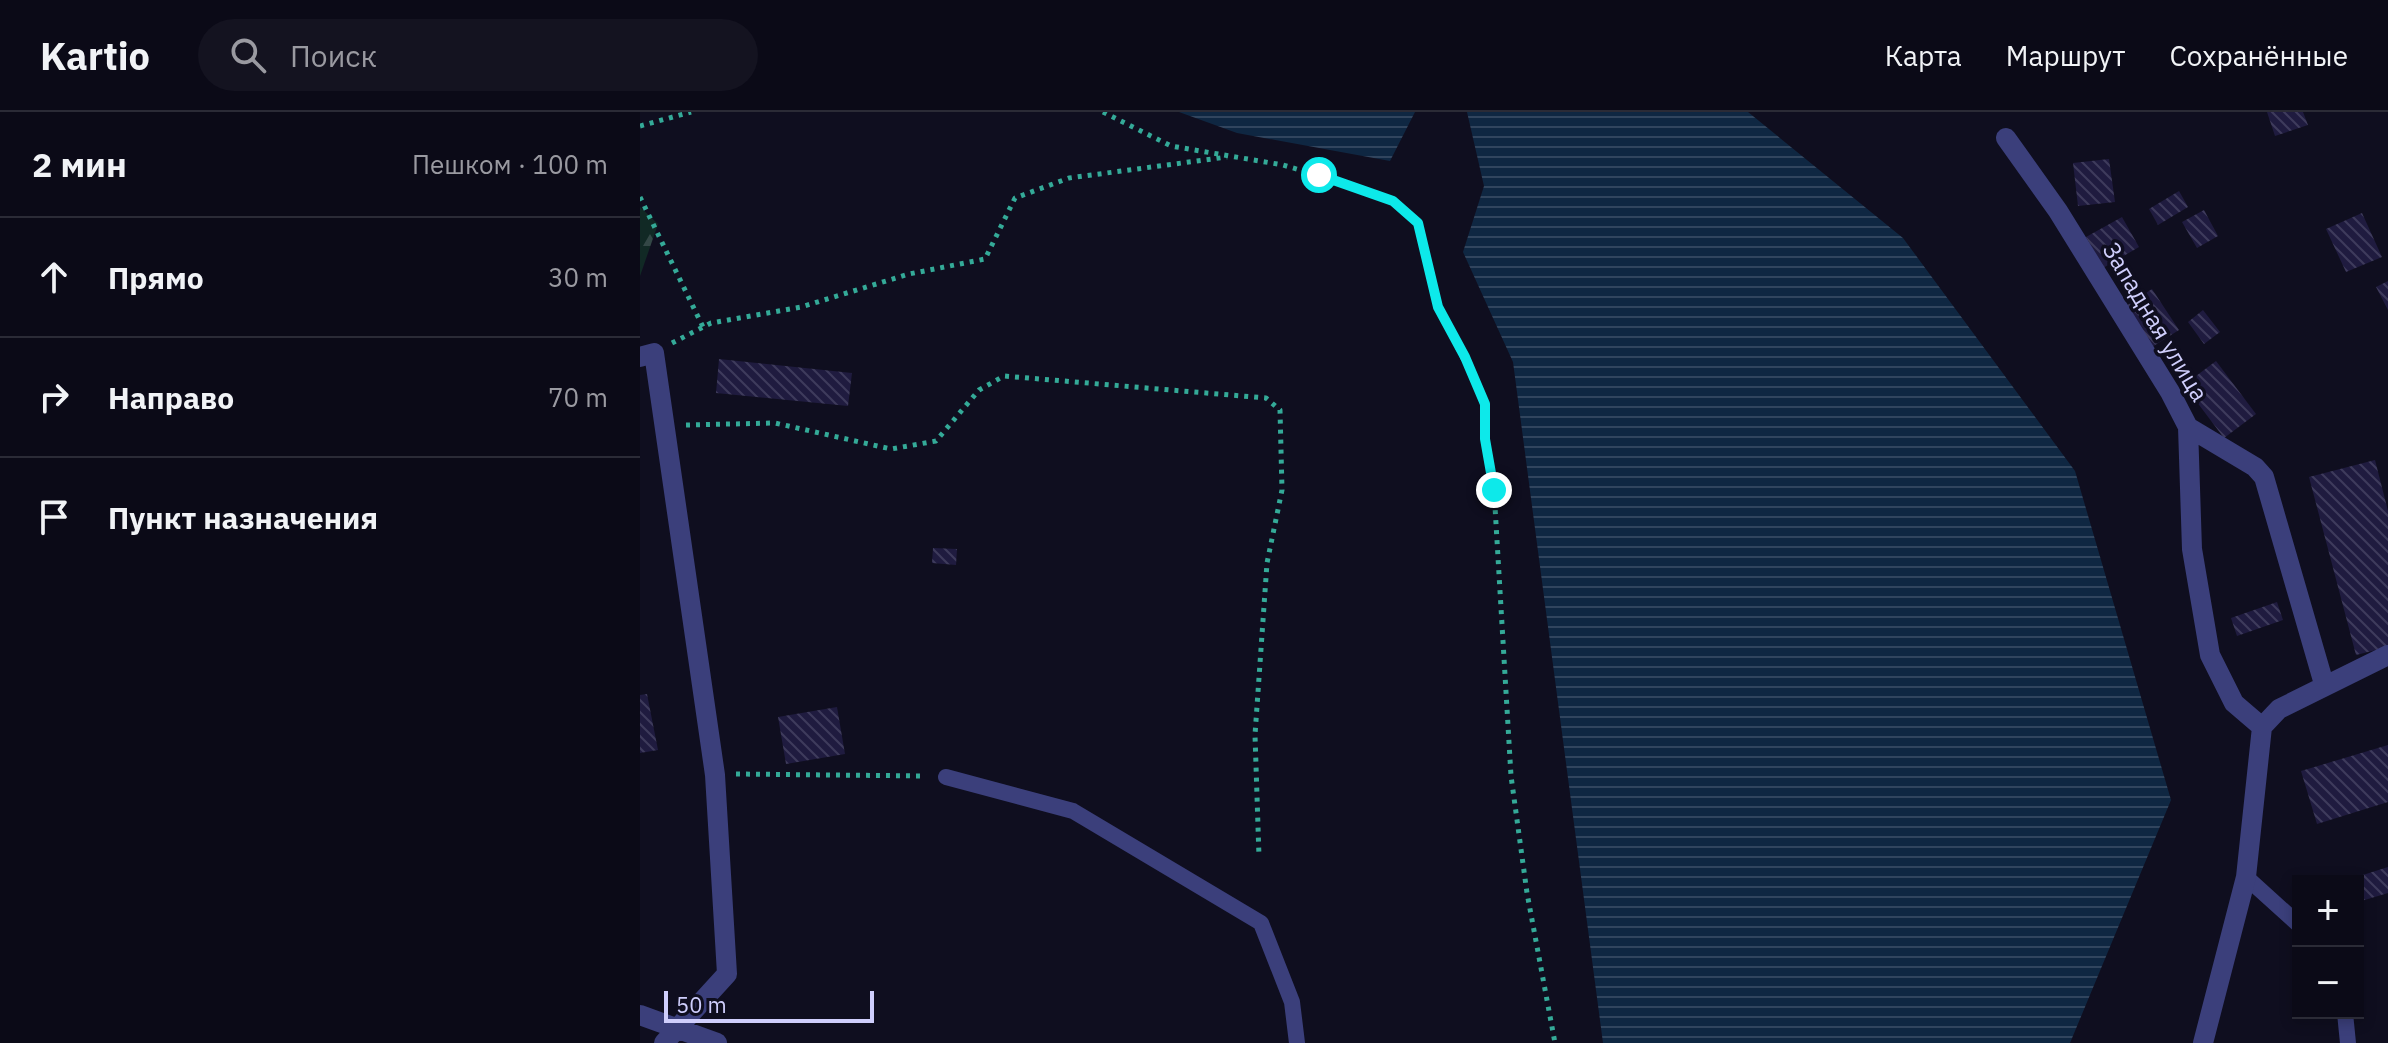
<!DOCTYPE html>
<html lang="ru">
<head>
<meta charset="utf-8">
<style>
  body { margin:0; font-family:"IBM Plex Sans",sans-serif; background:#141320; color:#f1f3f6 }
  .controls { position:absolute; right:24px; bottom:24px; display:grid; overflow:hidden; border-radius:0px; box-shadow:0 4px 12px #0003 }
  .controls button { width:72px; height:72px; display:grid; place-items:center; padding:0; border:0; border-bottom:2px solid #2b2b36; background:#0b0a17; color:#f1f3f6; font:40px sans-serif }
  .scale { position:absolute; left:24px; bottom:20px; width:210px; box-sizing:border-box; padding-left:8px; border:4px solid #cfcefc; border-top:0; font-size:22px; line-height:28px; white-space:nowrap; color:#cfcefc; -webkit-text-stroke:6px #0f0e1f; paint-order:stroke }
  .stop { position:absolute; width:24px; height:24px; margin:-18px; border:6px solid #0de9ea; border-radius:50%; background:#fff }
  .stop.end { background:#0de9ea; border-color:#fff; box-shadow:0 2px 8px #0008 }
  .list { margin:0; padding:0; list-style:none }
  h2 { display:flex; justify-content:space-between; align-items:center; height:104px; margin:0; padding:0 32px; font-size:34px }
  h2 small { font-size:26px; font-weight:400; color:#9a9aa1 }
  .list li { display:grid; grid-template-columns:52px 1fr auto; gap:24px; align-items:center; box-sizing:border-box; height:120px; padding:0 32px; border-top:2px solid #2b2b36 }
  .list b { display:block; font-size:30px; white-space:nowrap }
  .list em { font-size:26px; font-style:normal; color:#9a9aa1 }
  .icon { flex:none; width:44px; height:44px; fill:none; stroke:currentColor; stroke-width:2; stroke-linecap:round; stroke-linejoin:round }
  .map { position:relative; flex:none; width:1748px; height:931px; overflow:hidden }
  header { display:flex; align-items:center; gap:48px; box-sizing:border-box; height:112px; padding:0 40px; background:#0b0a17; border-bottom:2px solid #2b2b36 }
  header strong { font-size:38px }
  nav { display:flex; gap:44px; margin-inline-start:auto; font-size:28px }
  .search { width:560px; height:72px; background:#141320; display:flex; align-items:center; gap:20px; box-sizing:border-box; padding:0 28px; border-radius:44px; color:#9a9aa1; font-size:30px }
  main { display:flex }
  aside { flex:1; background:#0b0a17 }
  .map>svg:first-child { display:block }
  .forest { fill:url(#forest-firs) }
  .water { fill:url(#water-rules) }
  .building { fill:url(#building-back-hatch) }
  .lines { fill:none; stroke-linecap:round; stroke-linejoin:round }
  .path { stroke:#34aa98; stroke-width:5; stroke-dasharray:4 6; stroke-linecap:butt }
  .service { stroke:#3b3f7b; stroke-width:16 }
  .minor { stroke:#3b3f7b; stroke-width:20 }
  .route { stroke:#0de9ea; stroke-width:10 }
  .labels { text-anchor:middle; stroke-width:7; stroke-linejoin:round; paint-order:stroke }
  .street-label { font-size:24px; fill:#cfcefc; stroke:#0f0e1f }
</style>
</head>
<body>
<header>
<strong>Kartio</strong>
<div class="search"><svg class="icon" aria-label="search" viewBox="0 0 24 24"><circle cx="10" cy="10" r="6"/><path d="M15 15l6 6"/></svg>Поиск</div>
<nav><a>Карта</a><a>Маршрут</a><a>Сохранённые</a></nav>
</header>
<main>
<aside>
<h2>2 мин<small>Пешком · 100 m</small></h2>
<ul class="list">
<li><svg class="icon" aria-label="ahead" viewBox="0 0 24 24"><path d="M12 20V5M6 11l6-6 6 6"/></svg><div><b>Прямо</b></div><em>30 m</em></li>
<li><svg class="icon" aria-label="right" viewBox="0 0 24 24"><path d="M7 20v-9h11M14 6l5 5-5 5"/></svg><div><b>Направо</b></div><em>70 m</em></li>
<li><svg class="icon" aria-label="arrive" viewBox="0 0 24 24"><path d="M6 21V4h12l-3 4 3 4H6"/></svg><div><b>Пункт назначения</b></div></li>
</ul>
</aside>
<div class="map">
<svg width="1748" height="931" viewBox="0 0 1748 931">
  <defs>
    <pattern id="forest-firs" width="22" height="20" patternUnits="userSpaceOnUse" patternTransform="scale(2)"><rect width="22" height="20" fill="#112925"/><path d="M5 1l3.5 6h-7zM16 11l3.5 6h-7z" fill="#334746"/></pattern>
    <pattern id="water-rules" width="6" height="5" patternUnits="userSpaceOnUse" patternTransform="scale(2)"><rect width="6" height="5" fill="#0f2742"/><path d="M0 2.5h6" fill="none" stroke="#31455e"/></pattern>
    <pattern id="building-back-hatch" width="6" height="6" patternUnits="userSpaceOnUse" patternTransform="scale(2)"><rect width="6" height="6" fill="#1f1b3f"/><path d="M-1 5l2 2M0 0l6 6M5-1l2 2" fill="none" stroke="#3e3b5c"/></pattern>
  </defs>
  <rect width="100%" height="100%" fill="#0f0e1f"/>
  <!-- forest -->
  <path class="forest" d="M 0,95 L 18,112 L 0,164 Z"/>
  <!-- water -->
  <path class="water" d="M 539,0 L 775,0 L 750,49 L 597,21 Z
    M 827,0 L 1108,0 L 1263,126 L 1435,359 L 1531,688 L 1430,931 L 963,931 L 873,250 L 823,140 L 844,74 Z"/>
  <!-- building -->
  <path class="building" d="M 1627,0 L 1663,0 L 1668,13 L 1635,24 Z
    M 1469,47 L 1475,90 L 1438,94 L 1433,51 Z
    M 1539,79 L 1548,95 L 1518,113 L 1509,97 Z
    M 1564,98 L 1578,124 L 1557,136 L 1542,110 Z
    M 1722,101 L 1742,145 L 1706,160 L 1686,117 Z
    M 1482,105 L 1499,135 L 1463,156 L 1446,125 Z
    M 1748,169 L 1748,198 L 1736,175 Z
    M 1512,177 L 1539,218 L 1512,235 L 1486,194 Z
    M 1563,198 L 1580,220 L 1564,232 L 1548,210 Z
    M 79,247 L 212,261 L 208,294 L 76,281 Z
    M 1576,249 L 1616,302 L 1584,326 L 1544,273 Z
    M 1735,348 L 1748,399 L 1748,535 L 1716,543 L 1669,365 Z
    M 293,436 L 317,437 L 316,453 L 292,451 Z
    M 1637,490 L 1643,508 L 1597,524 L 1591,506 Z
    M 7,582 L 18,638 L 0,641 L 0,583 Z
    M 197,595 L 205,642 L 146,652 L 138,605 Z
    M 1748,633 L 1748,690 L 1677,712 L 1661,659 Z
    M 1748,755 L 1748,781 L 1718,790 L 1718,769 L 1704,769 Z"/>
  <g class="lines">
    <!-- path -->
    <path class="path" d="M 463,0 L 531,34 L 643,53 L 725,77 L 753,89 L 778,111 L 798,195 L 845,292 L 845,327 L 854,378 L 871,664 L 887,781 L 915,931
      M 0,14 L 51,0
      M 0,85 L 63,215
      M 32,231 L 71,211 L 161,195 L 269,162 L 345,147 L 375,86 L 429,66 L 587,45
      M 46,313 L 135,311 L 251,337 L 296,329 L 339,278 L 364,264 L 626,286 L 640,298 L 642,378 L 627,451 L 615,623 L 619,745
      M 96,662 L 286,664"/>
    <!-- service -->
    <path class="service" d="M 306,665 L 433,699 L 621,811 L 652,890 L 657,931
      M 1606,765 L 1658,812
      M 1705,901 L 1708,931"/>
    <!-- minor -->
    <path class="minor" d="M 1366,26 L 1418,99 L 1530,280 L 1548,315 L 1552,437 L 1570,543 L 1594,591 L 1622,615
      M 0,245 L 14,241 L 75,663 L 87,862 L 24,931
      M 1548,315 L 1615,355 L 1624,365 L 1684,572
      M 0,903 L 77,931
      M 1563,931 L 1606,765 L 1622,615 L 1639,597 L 1748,543"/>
  </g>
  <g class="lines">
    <!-- route -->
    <path class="route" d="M 679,63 L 753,89 L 778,111 L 798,195 L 825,245 L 845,292 L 845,327 L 854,378"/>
  </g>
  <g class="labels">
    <!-- street labels -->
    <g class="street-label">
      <text transform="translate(1515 210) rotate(59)" y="8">Западная улица</text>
    </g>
  </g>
</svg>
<div class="controls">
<button>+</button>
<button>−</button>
</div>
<div class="scale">50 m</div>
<div class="stop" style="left:679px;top:63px"></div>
<div class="stop end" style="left:854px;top:378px"></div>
</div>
</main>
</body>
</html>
